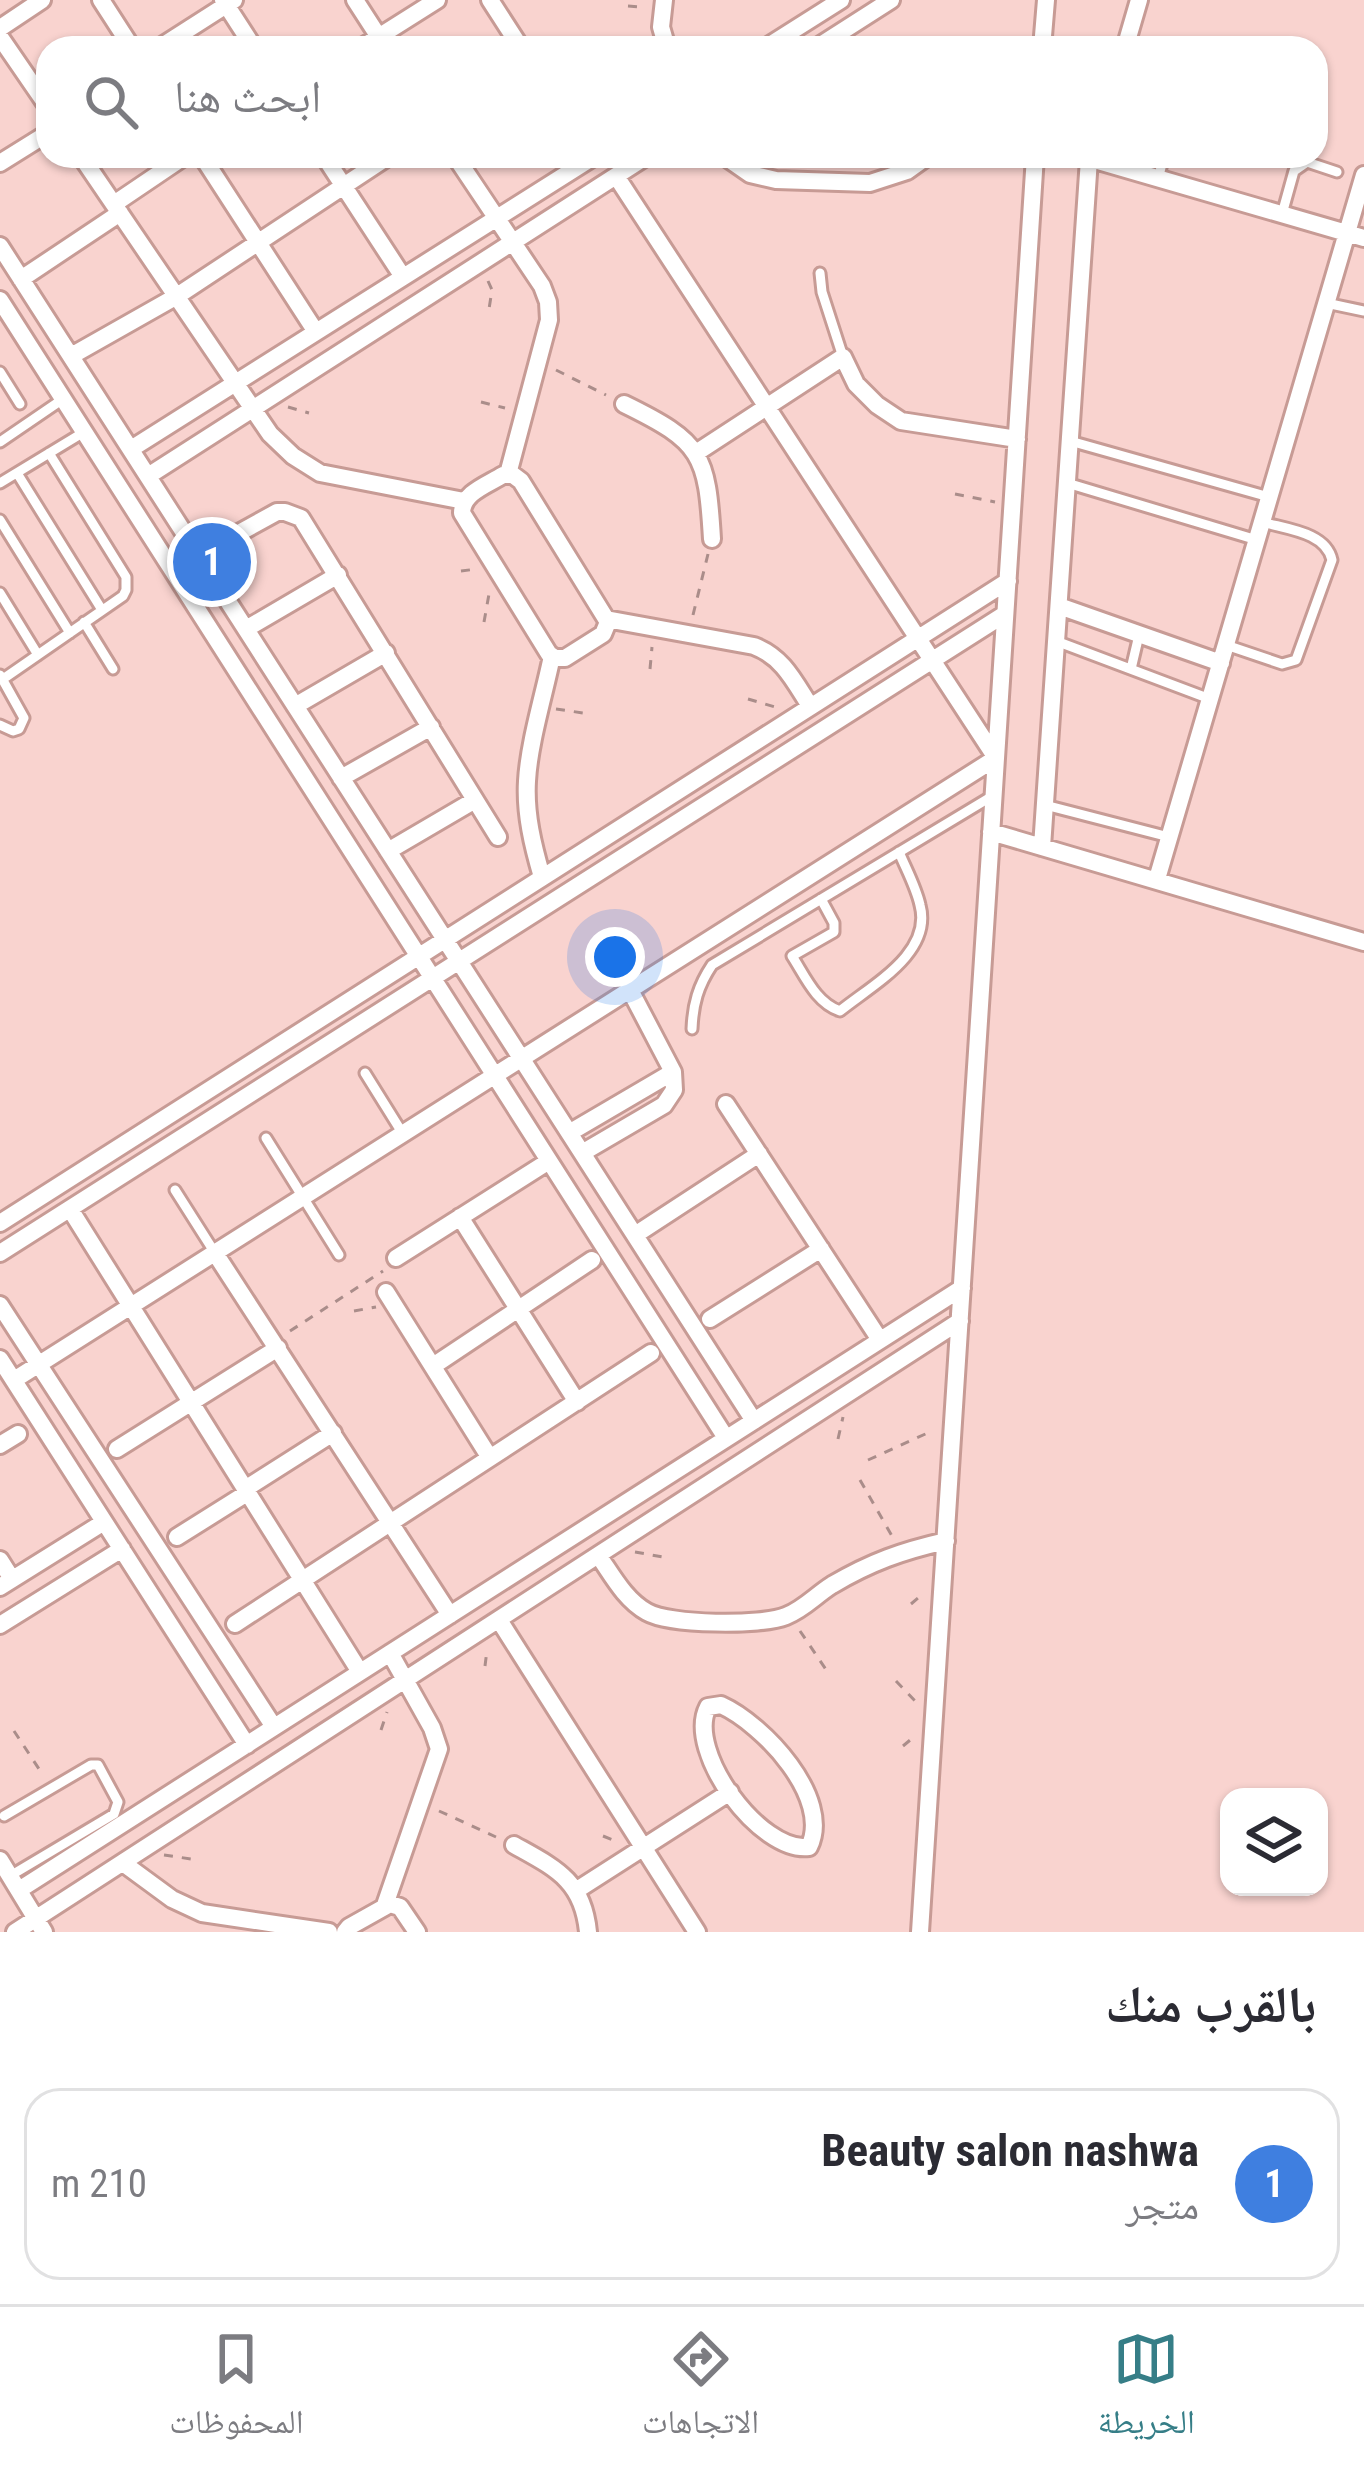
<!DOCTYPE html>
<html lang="ar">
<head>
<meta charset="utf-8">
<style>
  body { margin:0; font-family:"Roboto Condensed","Noto Naskh Arabic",sans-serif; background:#f7f7f7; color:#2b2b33; direction:rtl }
  .controls { position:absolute; right:36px; bottom:36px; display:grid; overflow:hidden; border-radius:24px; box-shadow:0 3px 9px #0004 }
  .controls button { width:108px; height:108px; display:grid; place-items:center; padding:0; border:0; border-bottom:3px solid #e1e1e2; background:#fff; color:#2b2b33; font:60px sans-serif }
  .you { position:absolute; left:615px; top:957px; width:42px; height:42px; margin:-30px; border:9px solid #fff; border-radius:50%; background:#1a73e8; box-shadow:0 0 0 18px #1a73e833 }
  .badge { display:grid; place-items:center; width:78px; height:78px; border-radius:50%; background:#367e87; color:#fff; font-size:39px; font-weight:700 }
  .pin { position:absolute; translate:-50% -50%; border:6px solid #fff; box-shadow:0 3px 12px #0006 }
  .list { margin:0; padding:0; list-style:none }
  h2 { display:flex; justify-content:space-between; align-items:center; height:156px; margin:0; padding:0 48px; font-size:51px }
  h2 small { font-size:39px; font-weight:400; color:#7c7c81 }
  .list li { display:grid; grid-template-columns:78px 1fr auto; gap:36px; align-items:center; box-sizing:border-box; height:192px; margin:0 24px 24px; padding:0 24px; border:3px solid #e1e1e2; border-radius:36px }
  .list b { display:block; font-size:45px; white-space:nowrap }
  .list p { margin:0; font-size:39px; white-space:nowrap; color:#7c7c81 }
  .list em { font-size:39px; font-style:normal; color:#7c7c81 }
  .icon { flex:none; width:66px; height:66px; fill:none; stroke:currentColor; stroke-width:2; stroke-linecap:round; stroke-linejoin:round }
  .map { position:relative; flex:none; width:1364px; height:1932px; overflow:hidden; direction:ltr }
  .search { position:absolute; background:#fff; box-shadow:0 3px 9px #0004; left:36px; right:36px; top:36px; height:132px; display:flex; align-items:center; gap:30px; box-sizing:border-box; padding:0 42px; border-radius:36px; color:#7c7c81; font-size:45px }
  .sheet { height:372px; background:#fff }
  nav { display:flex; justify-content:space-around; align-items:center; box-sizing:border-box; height:168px; border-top:3px solid #e1e1e2; background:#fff; font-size:33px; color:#7c7c81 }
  nav a { display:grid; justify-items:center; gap:6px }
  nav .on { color:#367e87 }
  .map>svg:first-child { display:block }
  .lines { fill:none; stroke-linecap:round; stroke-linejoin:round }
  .service-casing { stroke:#c79b95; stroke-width:15 }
  .minor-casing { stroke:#c79b95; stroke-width:22 }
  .path { stroke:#aa8d8a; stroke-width:3; stroke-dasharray:9 9; stroke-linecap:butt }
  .service { stroke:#fff; stroke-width:9 }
  .minor { stroke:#fff; stroke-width:16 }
</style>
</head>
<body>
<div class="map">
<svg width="1364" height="1932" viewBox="0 0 1364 1932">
  <rect width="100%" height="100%" fill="#f9d3cf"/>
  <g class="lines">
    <defs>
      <path id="service" d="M 1158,179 L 1164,156
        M 1282,214 L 1294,171 L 1307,162 L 1337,172
        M 820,273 L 822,292 L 843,357
        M 1326,303 L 1364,311
        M 0,372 L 20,404
        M 1070,441 L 1269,497
        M 0,442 L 63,399
        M 17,473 L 102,610
        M 0,483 L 84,432
        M 1067,483 L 1257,540
        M 0,520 L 70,633
        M 0,593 L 38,655
        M 84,622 L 113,669
        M 1056,641 L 1210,699
        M 1226,645 L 1282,664 L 1296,660 L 1332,560 C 1326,532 1286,529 1262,522
        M 1131,669 L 1139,635
        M 0,675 L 24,718 L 19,729 L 13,731 L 0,725
        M 3,679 L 123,596 L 126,590 L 126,577 L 49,453
        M 1045,805 L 1169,837
        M 821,899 L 834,923 L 834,932 L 792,956 C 805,976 816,1003 840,1011 C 872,985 933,953 920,905 C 916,887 906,869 899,852
        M 692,1029 C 693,1004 698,986 712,965 L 994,795
        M 365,1073 L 403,1134
        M 266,1138 L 339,1255
        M 175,1190 L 215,1253
        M 4,1816 L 91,1765 L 98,1765 L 118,1802 L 114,1814 L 10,1876"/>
      <path id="minor" d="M 101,0 L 132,48
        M 223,0 L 254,48
        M 355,0 L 386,48
        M 490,0 L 521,48
        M 664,0 L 661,27 L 667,48
        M 0,28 L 42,0
        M 0,37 L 48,107
        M 159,48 L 234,0
        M 361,48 L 437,0
        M 765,48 L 841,0
        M 816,48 L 891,0
        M 1042,48 L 1046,0
        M 1125,48 L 1139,0
        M 81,156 L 270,434 L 293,456 L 320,473 L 464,501
        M 202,156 L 316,332
        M 324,156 L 403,277
        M 455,156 L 542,286 L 548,302 L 549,320 L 508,474
        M 724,156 L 750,174 L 776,180 L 870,183 L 907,171 L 928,156
        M 1081,156 L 1364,238
        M 0,163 L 48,133
        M 114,204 L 185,156
        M 0,246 L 754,1421
        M 21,279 L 120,213
        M 0,300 L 726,1438
        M 71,356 L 177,296 L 389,156
        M 624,404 C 702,442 707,454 712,539
        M 131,449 L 595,156
        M 696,453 L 843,357 L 856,384 L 877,405 L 901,421 L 1017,439
        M 503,475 L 513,475 L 521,481 L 608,622 L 603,634 L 565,658 L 555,658 L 549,654 L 462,513 C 462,493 487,485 503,475 Z
        M 148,476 L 647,156
        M 199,555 L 277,512 L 285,512 L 301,518 L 498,837
        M 1059,606 L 1221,663
        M 606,619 L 754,646 C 783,657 794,681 810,706
        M 246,629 L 338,575
        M 295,706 L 386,653
        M 341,778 L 431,727
        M 991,832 L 1364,942
        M 1042,847 L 1089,159
        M 388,851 L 475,800
        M 542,877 C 533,846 525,814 527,781 C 529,743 544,695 552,656
        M 1157,879 L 1364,175
        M 726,1104 L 880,1340
        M 569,1133 L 673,1072
        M 582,1153 L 664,1105 L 674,1090 L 673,1072 L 630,990
        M 70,1209 L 360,1672
        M 460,1217 L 577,1402
        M 0,1223 L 1008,581
        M 635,1235 L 759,1154
        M 0,1253 L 1005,614
        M 215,1253 L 450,1615
        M 396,1258 L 549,1161
        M 386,1292 L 490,1458
        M 0,1305 L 274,1727
        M 710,1319 L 821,1249
        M 0,1359 L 247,1745
        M 433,1366 L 592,1260
        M 14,1380 L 996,758 L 616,176
        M 0,1445 L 18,1434
        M 117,1449 L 278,1348
        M 245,1489 L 333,1433
        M 177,1537 L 247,1493
        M 598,1555 C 612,1575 625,1600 647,1612 C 670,1625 761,1626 786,1616 C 804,1609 816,1595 832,1585 C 871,1562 902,1551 946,1541
        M 0,1560 L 12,1579
        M 0,1587 L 104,1522
        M 499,1620 L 697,1932
        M 235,1624 L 651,1353
        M 0,1625 L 122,1549
        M 721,1705 C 763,1724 833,1798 809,1847 C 760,1853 685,1751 708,1707 Z
        M 514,1845 C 555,1868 583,1880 588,1932
        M 0,1860 L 44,1932
        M 123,1863 L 172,1899 L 202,1913 L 329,1932
        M 19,1890 L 962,1288
        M 577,1890 L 730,1792
        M 385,1905 L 439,1749 L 432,1728 L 390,1653
        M 15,1932 L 960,1321
        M 345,1932 L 349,1927 L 390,1904 L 400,1907 L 417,1932
        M 920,1932 L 1035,156"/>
    </defs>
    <!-- service casing -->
    <use href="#service" class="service-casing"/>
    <!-- minor casing -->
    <use href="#minor" class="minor-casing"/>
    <!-- path -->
    <path class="path" d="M 628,6 L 642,7
      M 865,39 L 886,44
      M 969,43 L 972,48
      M 488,281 L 492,290 L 489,309
      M 556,370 L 606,395
      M 481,402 L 505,408
      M 288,407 L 309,413
      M 955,494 L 995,502
      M 461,571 L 477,569
      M 693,615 L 708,554
      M 484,622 L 489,594
      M 650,669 L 652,647
      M 748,699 L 775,707
      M 556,709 L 590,714
      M 354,1311 L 376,1307
      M 290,1331 L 383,1271
      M 838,1439 L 843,1417
      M 868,1460 L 932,1431
      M 860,1480 L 892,1536
      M 635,1552 L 663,1557
      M 911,1604 L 924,1593
      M 800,1631 L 827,1671
      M 485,1666 L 487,1650
      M 896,1681 L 916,1702
      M 381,1730 L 387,1712
      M 14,1731 L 43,1775
      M 903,1746 L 915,1736
      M 439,1811 L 496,1837
      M 603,1836 L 618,1842
      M 164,1855 L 198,1860"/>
    <!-- service -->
    <use href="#service" class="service"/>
    <!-- minor -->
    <use href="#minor" class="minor"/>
  </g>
</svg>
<div class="controls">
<button><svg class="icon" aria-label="layers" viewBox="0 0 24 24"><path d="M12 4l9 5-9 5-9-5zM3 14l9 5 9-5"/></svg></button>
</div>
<div class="you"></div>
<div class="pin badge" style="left:212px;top:562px;background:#3f7fe0">1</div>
<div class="search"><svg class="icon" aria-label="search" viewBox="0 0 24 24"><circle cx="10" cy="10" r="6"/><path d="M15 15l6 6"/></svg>ابحث هنا</div>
</div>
<section class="sheet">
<h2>بالقرب منك<small></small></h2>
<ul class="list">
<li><span class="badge" style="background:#3f7fe0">1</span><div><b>Beauty salon nashwa</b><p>متجر</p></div><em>210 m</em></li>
</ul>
</section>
<nav>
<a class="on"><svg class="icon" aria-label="map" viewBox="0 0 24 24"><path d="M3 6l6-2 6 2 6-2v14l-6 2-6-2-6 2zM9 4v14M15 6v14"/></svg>الخريطة</a>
<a><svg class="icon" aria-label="directions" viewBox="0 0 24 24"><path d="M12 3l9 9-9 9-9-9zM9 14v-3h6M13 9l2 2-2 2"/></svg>الاتجاهات</a>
<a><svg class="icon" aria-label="saved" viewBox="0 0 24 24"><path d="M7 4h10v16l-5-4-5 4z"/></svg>المحفوظات</a>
</nav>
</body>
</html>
